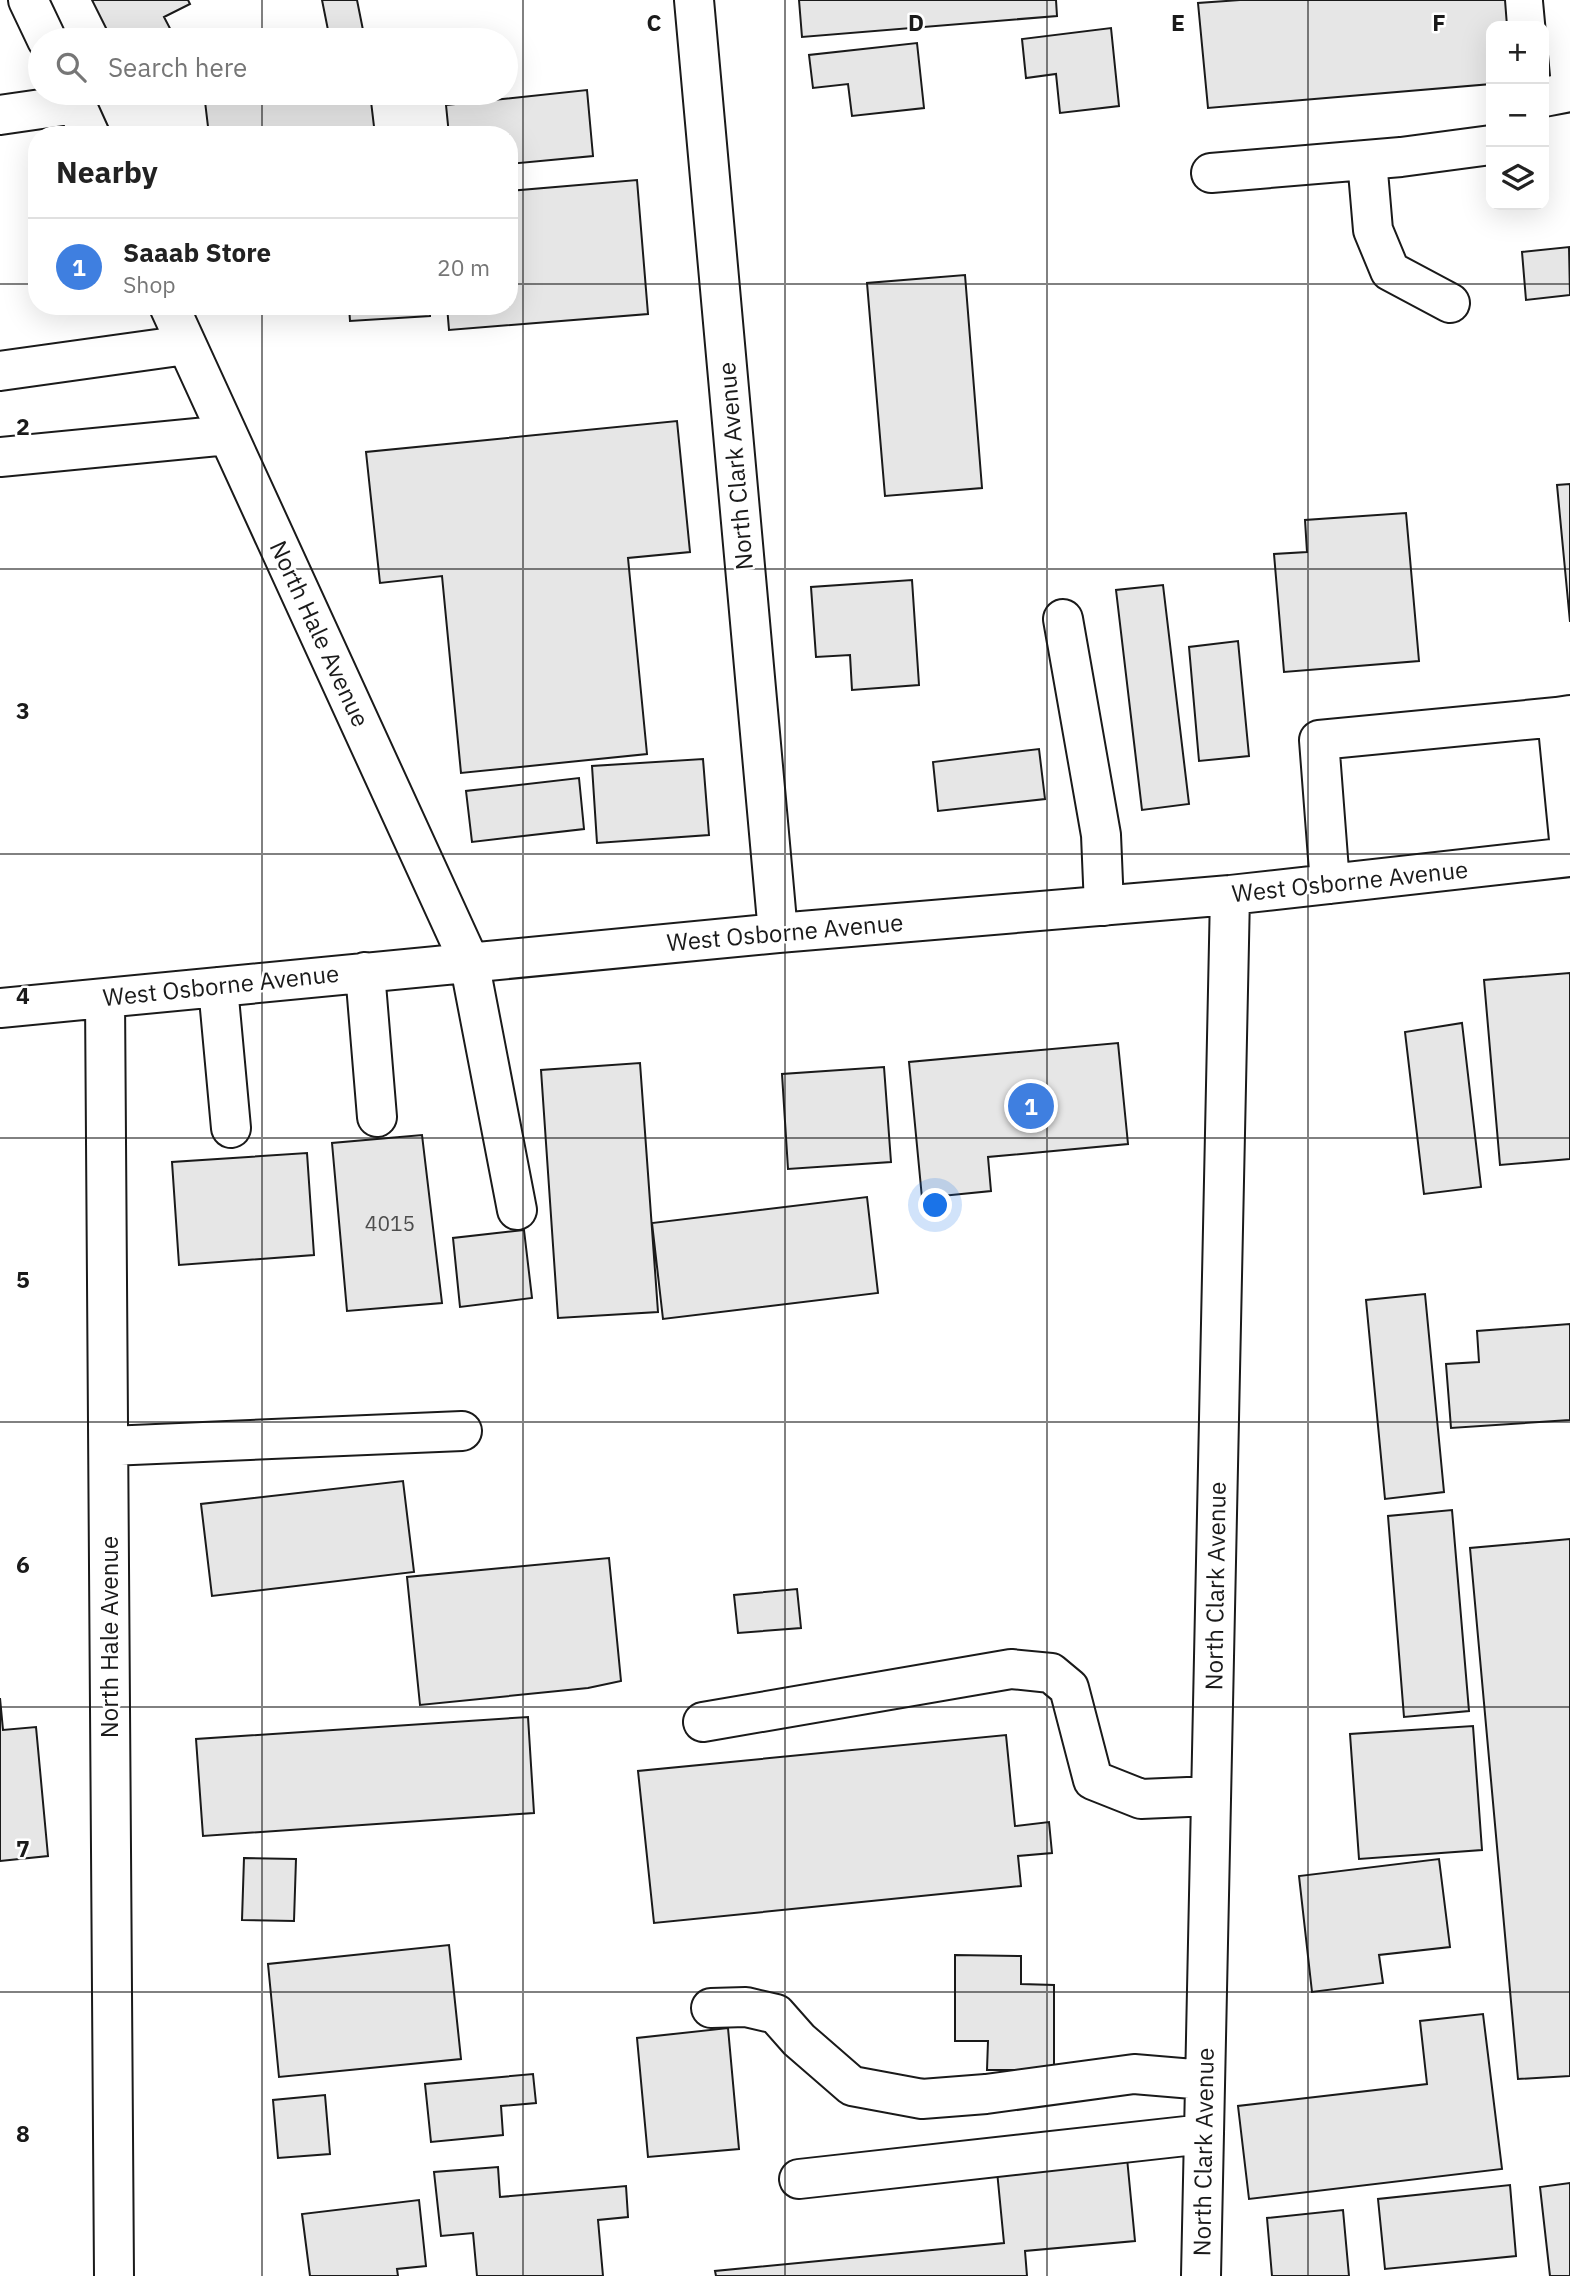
<!DOCTYPE html>
<html lang="en">
<head>
<meta charset="utf-8">
<style>
  body { margin:0; font-family:"IBM Plex Sans",sans-serif; background:#f2f2f2; color:#222 }
  .controls { position:absolute; right:21px; top:21px; display:grid; overflow:hidden; border-radius:14px; box-shadow:0 7px 28px #0002 }
  .controls button { width:63px; height:63px; display:grid; place-items:center; padding:0; border:0; border-bottom:2px solid #e0e0e0; background:#fff; color:#222; font:35px sans-serif }
  .you { position:absolute; left:936px; top:1206px; width:24px; height:24px; margin:-18px; border:5px solid #fff; border-radius:50%; background:#1a73e8; box-shadow:0 0 0 10px #1a73e833 }
  .badge { display:grid; place-items:center; width:46px; height:46px; border-radius:50%; background:#c62828; color:#fff; font-size:23px; font-weight:700 }
  .pin { position:absolute; translate:-50% -50%; border:4px solid #fff; box-shadow:0 2px 7px #0006 }
  .list { margin:0; padding:0; list-style:none }
  h2 { display:flex; justify-content:space-between; align-items:center; height:91px; margin:0; padding:0 28px; font-size:30px }
  h2 small { font-size:23px; font-weight:400; color:#767676 }
  .list li { display:grid; grid-template-columns:46px 1fr auto; gap:21px; align-items:center; box-sizing:border-box; height:98px; padding:0 28px; border-top:2px solid #e0e0e0 }
  .list b { display:block; font-size:26px; white-space:nowrap }
  .list p { margin:0; font-size:23px; white-space:nowrap; color:#767676 }
  .list em { font-size:23px; font-style:normal; color:#767676 }
  .icon { flex:none; width:38px; height:38px; fill:none; stroke:currentColor; stroke-width:2; stroke-linecap:round; stroke-linejoin:round }
  .map { position:relative; flex:none; width:1570px; height:2276px; overflow:hidden }
  .search { position:absolute; background:#fff; box-shadow:0 7px 28px #0002; left:28px; top:28px; width:490px; height:77px; display:flex; align-items:center; gap:18px; box-sizing:border-box; padding:0 24px; border-radius:38px; color:#767676; font-size:26px }
  .panel { position:absolute; background:#fff; box-shadow:0 7px 28px #0002; left:28px; top:126px; width:490px; height:189px; border-radius:28px }
  .map>svg:first-child { display:block }
  .building { fill:#e6e6e6; stroke:#1a1a1a; stroke-width:2 }
  .lines { fill:none; stroke-linecap:round; stroke-linejoin:round }
  .minor-casing { stroke:#1a1a1a; stroke-width:42 }
  .minor { stroke:#fff; stroke-width:38 }
  .grid { fill:none; stroke:#1a1a1a; stroke-width:2; stroke-opacity:0.55 }
  .labels { text-anchor:middle; stroke-width:5; stroke-linejoin:round; paint-order:stroke }
  .number-label { font-size:21px; fill:#4d4d4d }
  .street-label { font-size:24px; fill:#1a1a1a; stroke:#fff }
  .grid-label { font-size:23px; text-anchor:middle; font-weight:bold; fill:#1a1a1a; stroke:#fff; stroke-width:5; stroke-linejoin:round; paint-order:stroke }
</style>
</head>
<body>
<div class="map">
<svg width="1570" height="2276" viewBox="0 0 1570 2276">
  <rect width="100%" height="100%" fill="#fff"/>
  <!-- building -->
  <path class="building" d="M 92,0 L 188,0 L 190,4 L 164,17 L 176,40 L 112,40 Z
    M 322,0 L 357,0 L 365,40 L 330,40 Z
    M 799,0 L 1056,0 L 1057,16 L 802,37 Z
    M 1240,0 L 1505,0 L 1507,26 L 1491,26 L 1491,84 L 1208,108 L 1198,3 Z
    M 1111,28 L 1119,106 L 1060,113 L 1056,74 L 1026,78 L 1022,39 Z
    M 917,43 L 924,108 L 852,116 L 848,84 L 813,88 L 809,55 Z
    M 587,90 L 593,156 L 509,164 L 509,135 L 449,135 L 446,105 Z
    M 204,93 L 370,93 L 375,135 L 209,135 Z
    M 637,180 L 648,314 L 449,330 L 447,306 L 509,306 L 509,191 Z
    M 1569,247 L 1570,295 L 1526,300 L 1522,252 Z
    M 965,275 L 982,488 L 885,496 L 867,283 Z
    M 349,306 L 430,306 L 430,316 L 350,321 Z
    M 677,421 L 690,552 L 628,558 L 647,754 L 461,773 L 442,576 L 380,583 L 366,452 Z
    M 1570,484 L 1570,622 L 1557,485 Z
    M 1406,513 L 1419,661 L 1284,672 L 1274,554 L 1307,552 L 1305,520 Z
    M 912,580 L 919,685 L 852,690 L 850,655 L 816,657 L 811,587 Z
    M 1163,585 L 1189,804 L 1142,810 L 1116,590 Z
    M 1238,641 L 1249,756 L 1199,761 L 1189,647 Z
    M 1039,749 L 1045,799 L 938,811 L 933,762 Z
    M 703,759 L 709,835 L 597,843 L 592,766 Z
    M 579,778 L 584,829 L 472,842 L 466,791 Z
    M 1570,973 L 1570,1159 L 1500,1165 L 1484,980 Z
    M 1462,1023 L 1481,1187 L 1424,1194 L 1405,1032 Z
    M 1118,1043 L 1128,1144 L 988,1157 L 991,1191 L 922,1198 L 909,1062 Z
    M 640,1063 L 658,1312 L 558,1318 L 541,1070 Z
    M 884,1067 L 891,1162 L 788,1169 L 782,1074 Z
    M 422,1135 L 442,1303 L 347,1311 L 332,1143 Z
    M 307,1153 L 314,1255 L 179,1265 L 172,1162 Z
    M 867,1197 L 878,1293 L 663,1319 L 652,1223 Z
    M 524,1230 L 532,1298 L 460,1307 L 453,1238 Z
    M 1425,1294 L 1444,1492 L 1385,1499 L 1366,1300 Z
    M 1570,1324 L 1570,1420 L 1451,1428 L 1446,1364 L 1479,1362 L 1477,1331 Z
    M 403,1481 L 414,1572 L 212,1596 L 201,1504 Z
    M 1452,1510 L 1469,1711 L 1404,1717 L 1388,1516 Z
    M 1570,1539 L 1570,2076 L 1518,2079 L 1470,1548 Z
    M 609,1558 L 621,1681 L 588,1688 L 420,1705 L 407,1577 Z
    M 797,1589 L 801,1628 L 738,1633 L 734,1595 Z
    M 0,1698 L 3,1730 L 36,1727 L 48,1856 L 0,1861 Z
    M 528,1717 L 534,1813 L 203,1836 L 196,1739 Z
    M 1473,1726 L 1482,1850 L 1359,1859 L 1350,1734 Z
    M 1006,1735 L 1015,1826 L 1049,1822 L 1052,1853 L 1018,1856 L 1021,1886 L 654,1923 L 638,1771 Z
    M 244,1858 L 296,1859 L 294,1921 L 242,1920 Z
    M 1439,1859 L 1450,1947 L 1379,1955 L 1383,1983 L 1312,1992 L 1299,1876 Z
    M 449,1945 L 461,2059 L 279,2077 L 268,1964 Z
    M 955,1955 L 1021,1956 L 1021,1984 L 1054,1985 L 1054,2070 L 987,2070 L 988,2041 L 955,2041 Z
    M 1483,2014 L 1502,2169 L 1249,2199 L 1238,2106 L 1427,2084 L 1420,2021 Z
    M 728,2028 L 739,2149 L 648,2157 L 637,2038 Z
    M 533,2074 L 536,2103 L 501,2106 L 503,2135 L 431,2142 L 425,2084 Z
    M 325,2095 L 330,2154 L 278,2158 L 273,2100 Z
    M 1127,2158 L 1135,2241 L 1025,2251 L 1027,2276 L 716,2276 L 715,2271 L 1004,2243 L 997,2171 Z
    M 498,2167 L 500,2197 L 626,2186 L 628,2217 L 598,2220 L 603,2276 L 477,2276 L 473,2233 L 441,2236 L 434,2172 Z
    M 1570,2183 L 1570,2276 L 1550,2276 L 1540,2187 Z
    M 1510,2185 L 1516,2256 L 1385,2269 L 1378,2199 Z
    M 419,2200 L 426,2266 L 397,2269 L 398,2276 L 310,2276 L 302,2214 Z
    M 1343,2210 L 1349,2276 L 1272,2276 L 1267,2218 Z"/>
  <g class="lines">
    <defs>
      <path id="minor" d="M 28,0 L 47,40
        M 694,0 L 778,933
        M 1563,0 L 1570,75
        M 71,93 L 90,135
        M 1544,97 L 1570,92
        M 0,115 L 76,104
        M 1367,160 L 1373,230 L 1390,271 L 1450,303
        M 1211,173 L 1401,157 L 1491,145
        M 169,306 L 469,961 L 517,1210
        M 0,371 L 186,345
        M 0,457 L 228,435
        M 1063,619 L 1101,835 L 1104,906
        M 1570,715 L 1557,717 L 1570,850
        M 1330,884 L 1319,740 L 1557,717
        M 365,972 L 377,1117
        M 218,987 L 231,1128
        M 105,998 L 114,2276
        M 0,1008 L 778,933 L 1230,895 L 1570,857
        M 109,1446 L 462,1431
        M 703,1722 L 1011,1669 L 1051,1673 L 1069,1688 L 1093,1780 L 1141,1799 L 1211,1796
        M 711,2008 L 746,2007 L 776,2014 L 799,2040 L 852,2086 L 922,2099 L 986,2094 L 1134,2074 L 1205,2080
        M 799,2179 L 1204,2134
        M 1201,2276 L 1230,895"/>
    </defs>
    <!-- minor casing -->
    <use href="#minor" class="minor-casing"/>
    <!-- minor -->
    <use href="#minor" class="minor"/>
  </g>
  <!-- grid -->
  <path class="grid" d="M 262,0 L 262,40M 523,0 L 523,2276M 785,0 L 785,2276M 1047,0 L 1047,2276M 1308,0 L 1308,2276M 262,93 L 262,135M 0,284 L 37,284M 509,284 L 1570,284M 262,306 L 262,2276M 0,569 L 1570,569M 0,854 L 1570,854M 0,1138 L 1570,1138M 0,1422 L 1570,1422M 0,1707 L 1570,1707M 0,1992 L 1570,1992"/>
  <g class="labels">
    <!-- number labels -->
    <g class="number-label">
      <text x="390" y="1231">4015</text>
    </g>
    <!-- street labels -->
    <g class="street-label">
      <text transform="translate(736 466) rotate(-95)" y="8">North Clark Avenue</text>
      <text transform="translate(319 634) rotate(65)" y="8">North Hale Avenue</text>
      <text transform="translate(1350 882) rotate(-6)" y="8">West Osborne Avenue</text>
      <text transform="translate(785 933) rotate(-5)" y="8">West Osborne Avenue</text>
      <text transform="translate(221 986) rotate(-6)" y="8">West Osborne Avenue</text>
      <text transform="translate(1216 1586) rotate(-89)" y="8">North Clark Avenue</text>
      <text transform="translate(110 1637) rotate(-90)" y="8">North Hale Avenue</text>
      <text transform="translate(1204 2152) rotate(-89)" y="8">North Clark Avenue</text>
    </g>
  </g>
  <g class="grid-label">
    <text x="654" y="31">C</text>
    <text x="916" y="31">D</text>
    <text x="1178" y="31">E</text>
    <text x="1439" y="31">F</text>
    <text x="23" y="435">2</text>
    <text x="23" y="719">3</text>
    <text x="23" y="1004">4</text>
    <text x="23" y="1288">5</text>
    <text x="23" y="1573">6</text>
    <text x="23" y="1857">7</text>
    <text x="23" y="2142">8</text>
  </g>
</svg>
<div class="controls">
<button>+</button>
<button>−</button>
<button><svg class="icon" aria-label="layers" viewBox="0 0 24 24"><path d="M12 4l9 5-9 5-9-5zM3 14l9 5 9-5"/></svg></button>
</div>
<div class="you"></div>
<div class="pin badge" style="left:1031px;top:1106px;background:#3f7fe0">1</div>
<div class="search"><svg class="icon" aria-label="search" viewBox="0 0 24 24"><circle cx="10" cy="10" r="6"/><path d="M15 15l6 6"/></svg>Search here</div>
<section class="panel">
<h2>Nearby<small></small></h2>
<ul class="list">
<li><span class="badge" style="background:#3f7fe0">1</span><div><b>Saaab Store</b><p>Shop</p></div><em>20 m</em></li>
</ul>
</section>
</div>
</body>
</html>
